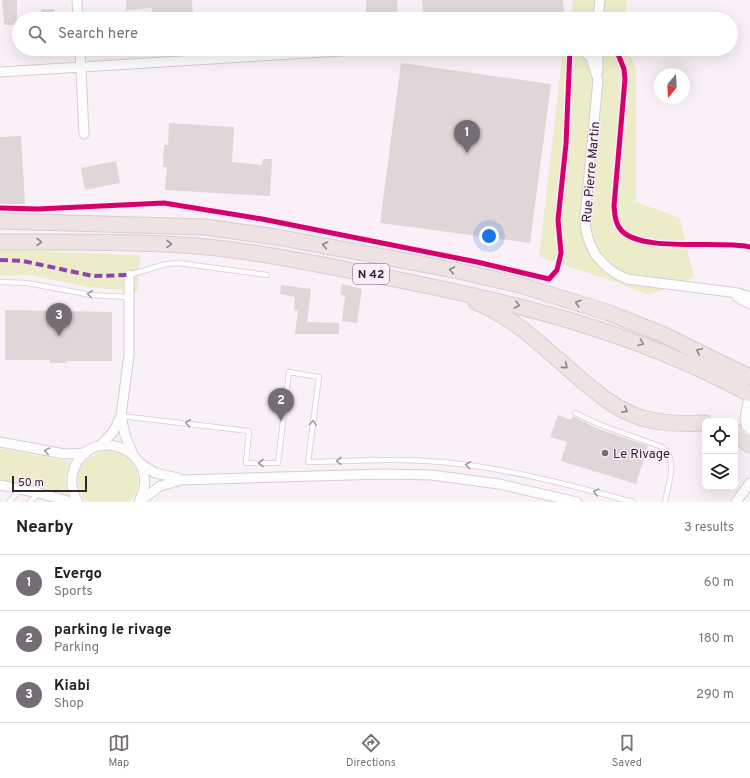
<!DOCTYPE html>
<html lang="en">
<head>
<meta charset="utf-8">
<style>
  body { margin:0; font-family:Overpass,sans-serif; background:#f2f2f2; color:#202124 }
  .controls { position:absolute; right:12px; bottom:12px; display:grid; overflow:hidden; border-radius:8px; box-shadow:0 4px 16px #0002 }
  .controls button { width:36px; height:36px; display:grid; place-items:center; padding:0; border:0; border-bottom:1px solid #e0e0e0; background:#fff; color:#202124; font:20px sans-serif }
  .compass { position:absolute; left:654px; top:68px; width:36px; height:36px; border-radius:50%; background:#fff; box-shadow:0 4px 16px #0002; rotate:198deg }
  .scale { position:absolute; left:12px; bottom:10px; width:75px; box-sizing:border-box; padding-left:4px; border:2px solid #2e272d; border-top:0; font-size:11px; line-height:14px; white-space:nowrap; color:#2e272d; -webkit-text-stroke:3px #ffebfc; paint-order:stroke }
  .you { position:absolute; left:489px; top:236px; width:14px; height:14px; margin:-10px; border:3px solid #fff; border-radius:50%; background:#1a73e8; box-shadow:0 0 0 6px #1a73e833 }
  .badge { display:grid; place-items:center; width:26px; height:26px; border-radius:50%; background:#756d74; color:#fff; font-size:13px; font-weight:700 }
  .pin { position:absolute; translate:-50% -33px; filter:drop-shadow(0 1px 2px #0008) }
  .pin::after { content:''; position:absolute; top:21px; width:14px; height:12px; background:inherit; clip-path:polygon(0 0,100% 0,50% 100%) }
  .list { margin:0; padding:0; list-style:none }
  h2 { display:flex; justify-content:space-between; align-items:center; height:52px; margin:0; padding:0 16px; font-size:17px }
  h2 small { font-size:13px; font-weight:400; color:#757577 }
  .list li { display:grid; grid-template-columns:26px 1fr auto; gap:12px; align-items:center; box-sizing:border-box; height:56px; padding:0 16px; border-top:1px solid #e0e0e0 }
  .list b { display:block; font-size:15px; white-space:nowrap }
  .list p { margin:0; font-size:13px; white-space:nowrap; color:#757577 }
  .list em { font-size:13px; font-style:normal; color:#757577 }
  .icon { flex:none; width:22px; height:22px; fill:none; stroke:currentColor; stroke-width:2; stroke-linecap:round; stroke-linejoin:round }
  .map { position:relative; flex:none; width:750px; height:502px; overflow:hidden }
  .search { position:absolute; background:#fff; box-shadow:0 4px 16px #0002; left:12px; right:12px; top:12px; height:44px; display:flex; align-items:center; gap:10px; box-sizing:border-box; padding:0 14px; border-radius:22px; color:#757577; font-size:15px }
  .sheet { height:220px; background:#fff }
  nav { display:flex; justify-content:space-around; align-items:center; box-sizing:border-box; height:56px; border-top:1px solid #e0e0e0; background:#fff; font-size:11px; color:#757577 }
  nav a { display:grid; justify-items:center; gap:2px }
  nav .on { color:#756d74 }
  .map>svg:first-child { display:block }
  .green { fill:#ececc9 }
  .building { fill:#dfd6d7 }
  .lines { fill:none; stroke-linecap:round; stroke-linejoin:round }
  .service-casing { stroke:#d6cdd4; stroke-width:6 }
  .minor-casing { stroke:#d6cdd4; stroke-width:11 }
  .tertiary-casing { stroke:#d6cdd4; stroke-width:13 }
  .trunk-casing { stroke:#d4ced3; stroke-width:17 }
  .service { stroke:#fefdfe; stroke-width:4.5 }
  .minor { stroke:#fefdfe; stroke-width:9 }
  .tertiary { stroke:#fefdfe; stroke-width:11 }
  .trunk { stroke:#eee2e2; stroke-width:15 }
  .quiet { stroke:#8e44ad; stroke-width:4; stroke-dasharray:8 4; stroke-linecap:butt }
  .cycleway-casing { stroke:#ffebfc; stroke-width:8 }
  .cycleway { stroke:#d6006c; stroke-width:5 }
  .oneway { stroke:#8e8488 }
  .oneway2 { stroke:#a09da0 }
  .poi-dot { fill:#756d74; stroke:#ffebfc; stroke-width:1.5 }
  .labels { text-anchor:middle; stroke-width:3; stroke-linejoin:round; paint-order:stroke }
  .shield { fill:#ffebfc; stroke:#6d626b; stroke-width:1 }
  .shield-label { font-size:12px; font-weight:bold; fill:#2e272d }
  .street-label { font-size:13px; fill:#2e272d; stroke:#ffebfc }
  .poi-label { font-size:13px; fill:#2e272d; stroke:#ffebfc; text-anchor:start }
</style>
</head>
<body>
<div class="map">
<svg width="750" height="502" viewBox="0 0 750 502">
  <rect width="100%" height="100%" fill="#faf0f8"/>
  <!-- green -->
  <path class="green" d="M 573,0 L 627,0 L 625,19 L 570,19 Z
    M 563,49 L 629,49 L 636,70 L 636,202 L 680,218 L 694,277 L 649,295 L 613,281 L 539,257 Z
    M 0,250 L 140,255 L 138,292 L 87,287 L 30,275 L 0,276 Z
    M 0,448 L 70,462 L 65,478 L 67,494 L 0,480 Z
    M 108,451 C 135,455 148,478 130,502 L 86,502 C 70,478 79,455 108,451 Z"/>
  <!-- building -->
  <path class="building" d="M 2,0 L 17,0 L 17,25 L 4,25 Z
    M 126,0 L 192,0 L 193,19 L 152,19 L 152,8 L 126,10 Z
    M 366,0 L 397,0 L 398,15 L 366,17 Z
    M 422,0 L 563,0 L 564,12 L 559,13 L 559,18 L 536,19 L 424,19 Z
    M 41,9 L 54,9 L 55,19 L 42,19 Z
    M 401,63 L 551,84 L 530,243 L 380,223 Z
    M 169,123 L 234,127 L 232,162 L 262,165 L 263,159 L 272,159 L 270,196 L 165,190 L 167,167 L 163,167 L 164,145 L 168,145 Z
    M 21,136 L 25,204 L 0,205 L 0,137 Z
    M 116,161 L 120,183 L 85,190 L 81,168 Z
    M 342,284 L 362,289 L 357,323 L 342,321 L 345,296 L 340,294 Z
    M 281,285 L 311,289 L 307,322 L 339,323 L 339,334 L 295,334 L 298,310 L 294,310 L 295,297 L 280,294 Z
    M 5,310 L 112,312 L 112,361 L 66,361 L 66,363 L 50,363 L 50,360 L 5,360 Z
    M 558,415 L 571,420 L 573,416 L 596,428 L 648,446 L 636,484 L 561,461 L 567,442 L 550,437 Z"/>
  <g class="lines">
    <defs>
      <path id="service" d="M 129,275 L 166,264 L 178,263 L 267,275
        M 0,282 L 27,283 L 91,295 L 129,297
        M 575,413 L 601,425 L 662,447 C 679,459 668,484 665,502
        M 121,416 L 249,431 L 246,463 L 278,463 L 289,372 L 319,377 L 308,462 C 353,461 397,458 442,462 C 507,468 570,485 633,502
        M 9,502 L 17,493 L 22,491
        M 30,502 L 39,493"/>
      <path id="minor" d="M 77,0 L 78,19
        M 598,19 L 600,0
        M 80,49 L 84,134
        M 583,49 L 591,58 L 598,80 L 585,217 C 585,246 600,268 627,279 L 738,293 L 750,297
        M 598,71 L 598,49
        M 0,72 L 373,49
        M 129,275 L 129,355 L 121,416 L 125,435 L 133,455
        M 737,297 L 750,304
        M 0,442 L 64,454 L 86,453
        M 100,446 L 113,432 L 121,416
        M 141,464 L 155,473 L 178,478
        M 0,485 L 39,493 L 71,502
        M 78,502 C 72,492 70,480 74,469 C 91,422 163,451 140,499
        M 139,502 L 160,486 L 181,480 L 385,474 L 432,475 L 499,484 L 577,502
        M 736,502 L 750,483"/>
      <path id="tertiary" d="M 750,397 L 746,419 L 750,440"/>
      <path id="trunk" d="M 0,221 L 205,227 L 277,237 L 454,270 L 520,285 L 609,313 L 662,334 L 750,377
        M 0,242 C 61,242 122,241 182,245 C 247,249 311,263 374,275 C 508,301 628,328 750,394
        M 476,302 C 516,318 546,350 578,377 C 598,394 617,410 642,418 C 662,424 684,424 705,423
        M 735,432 L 750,445"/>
    </defs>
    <!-- service casing -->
    <use href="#service" class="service-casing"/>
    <!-- minor casing -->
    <use href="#minor" class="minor-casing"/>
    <!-- tertiary casing -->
    <use href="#tertiary" class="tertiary-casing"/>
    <!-- trunk casing -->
    <use href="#trunk" class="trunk-casing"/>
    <!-- service -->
    <use href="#service" class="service"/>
    <!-- minor -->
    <use href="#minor" class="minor"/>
    <!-- tertiary -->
    <use href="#tertiary" class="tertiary"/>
    <!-- trunk -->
    <use href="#trunk" class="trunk"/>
    <!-- quiet -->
    <path class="quiet" d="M 0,260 L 23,261 L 93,276 L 129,275"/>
    <defs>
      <path id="cycleway" d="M 616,49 L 624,69 L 625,79 L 614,206 C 615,215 615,223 621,230 C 641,253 719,240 750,247
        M 0,208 L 38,209 L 164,203 L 262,219 L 477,262 L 549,279 L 557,270 L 561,253 L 558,220 L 566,144 L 570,49"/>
    </defs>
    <!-- cycleway casing -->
    <use href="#cycleway" class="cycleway-casing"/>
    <!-- cycleway -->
    <use href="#cycleway" class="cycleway"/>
  </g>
  <!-- one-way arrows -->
  <defs><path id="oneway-chevron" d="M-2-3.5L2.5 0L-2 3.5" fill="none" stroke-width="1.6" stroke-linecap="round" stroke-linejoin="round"/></defs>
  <g class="oneway">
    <use href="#oneway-chevron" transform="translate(39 242) rotate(1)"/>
    <use href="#oneway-chevron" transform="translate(169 244) rotate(3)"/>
    <use href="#oneway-chevron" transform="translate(325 245) rotate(-169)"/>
    <use href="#oneway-chevron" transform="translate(452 270) rotate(-169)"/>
    <use href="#oneway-chevron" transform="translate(578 303) rotate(-162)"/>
    <use href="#oneway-chevron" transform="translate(517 305) rotate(14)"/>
    <use href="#oneway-chevron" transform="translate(641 343) rotate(22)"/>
    <use href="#oneway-chevron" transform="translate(699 351) rotate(-155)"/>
    <use href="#oneway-chevron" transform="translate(565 366) rotate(40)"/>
    <use href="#oneway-chevron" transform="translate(625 410) rotate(27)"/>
  </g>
  <g class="oneway2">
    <use href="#oneway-chevron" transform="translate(90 294) rotate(-173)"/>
    <use href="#oneway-chevron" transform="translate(188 423) rotate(-173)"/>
    <use href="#oneway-chevron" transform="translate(313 423) rotate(-82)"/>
    <use href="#oneway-chevron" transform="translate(47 451) rotate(-168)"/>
    <use href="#oneway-chevron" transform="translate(339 461) rotate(179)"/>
    <use href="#oneway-chevron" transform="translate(261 463) rotate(180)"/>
    <use href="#oneway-chevron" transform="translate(468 465) rotate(-173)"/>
    <use href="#oneway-chevron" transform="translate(596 492) rotate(-165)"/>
  </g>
  <!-- markers -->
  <circle class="poi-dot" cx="605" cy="453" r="4"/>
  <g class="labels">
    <!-- shield labels -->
    <rect class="shield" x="353" y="264" width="36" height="20" rx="3"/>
    <g class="shield-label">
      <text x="371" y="278">N 42</text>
    </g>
    <!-- street labels -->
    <g class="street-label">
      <text transform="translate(590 172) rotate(-85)" y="5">Rue Pierre Martin</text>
    </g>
    <!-- poi labels -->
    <g class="poi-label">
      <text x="613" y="458">Le Rivage</text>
    </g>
  </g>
</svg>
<div class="controls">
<button><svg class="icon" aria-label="locate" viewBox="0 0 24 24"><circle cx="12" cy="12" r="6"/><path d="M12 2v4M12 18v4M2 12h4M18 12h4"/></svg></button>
<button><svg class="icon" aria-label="layers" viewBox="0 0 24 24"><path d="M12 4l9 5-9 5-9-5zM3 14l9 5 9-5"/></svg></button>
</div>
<svg class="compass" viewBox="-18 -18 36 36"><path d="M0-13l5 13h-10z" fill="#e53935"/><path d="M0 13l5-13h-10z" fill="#757577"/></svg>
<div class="scale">50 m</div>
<div class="you"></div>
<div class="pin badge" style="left:467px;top:153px">1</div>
<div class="pin badge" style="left:281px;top:421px">2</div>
<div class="pin badge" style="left:59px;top:336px">3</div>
<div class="search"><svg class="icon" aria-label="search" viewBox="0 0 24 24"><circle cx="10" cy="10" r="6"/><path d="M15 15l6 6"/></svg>Search here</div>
</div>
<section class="sheet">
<h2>Nearby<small>3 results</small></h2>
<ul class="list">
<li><span class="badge">1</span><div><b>Evergo</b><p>Sports</p></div><em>60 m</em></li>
<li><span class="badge">2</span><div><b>parking le rivage</b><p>Parking</p></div><em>180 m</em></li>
<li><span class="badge">3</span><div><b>Kiabi</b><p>Shop</p></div><em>290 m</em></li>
</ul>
</section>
<nav>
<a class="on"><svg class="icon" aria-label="map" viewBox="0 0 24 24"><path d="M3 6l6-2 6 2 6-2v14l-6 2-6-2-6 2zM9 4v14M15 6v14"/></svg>Map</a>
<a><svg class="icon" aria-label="directions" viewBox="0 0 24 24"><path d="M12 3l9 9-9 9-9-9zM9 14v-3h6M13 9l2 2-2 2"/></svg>Directions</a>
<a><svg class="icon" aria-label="saved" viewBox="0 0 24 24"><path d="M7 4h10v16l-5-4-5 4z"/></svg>Saved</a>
</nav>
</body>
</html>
